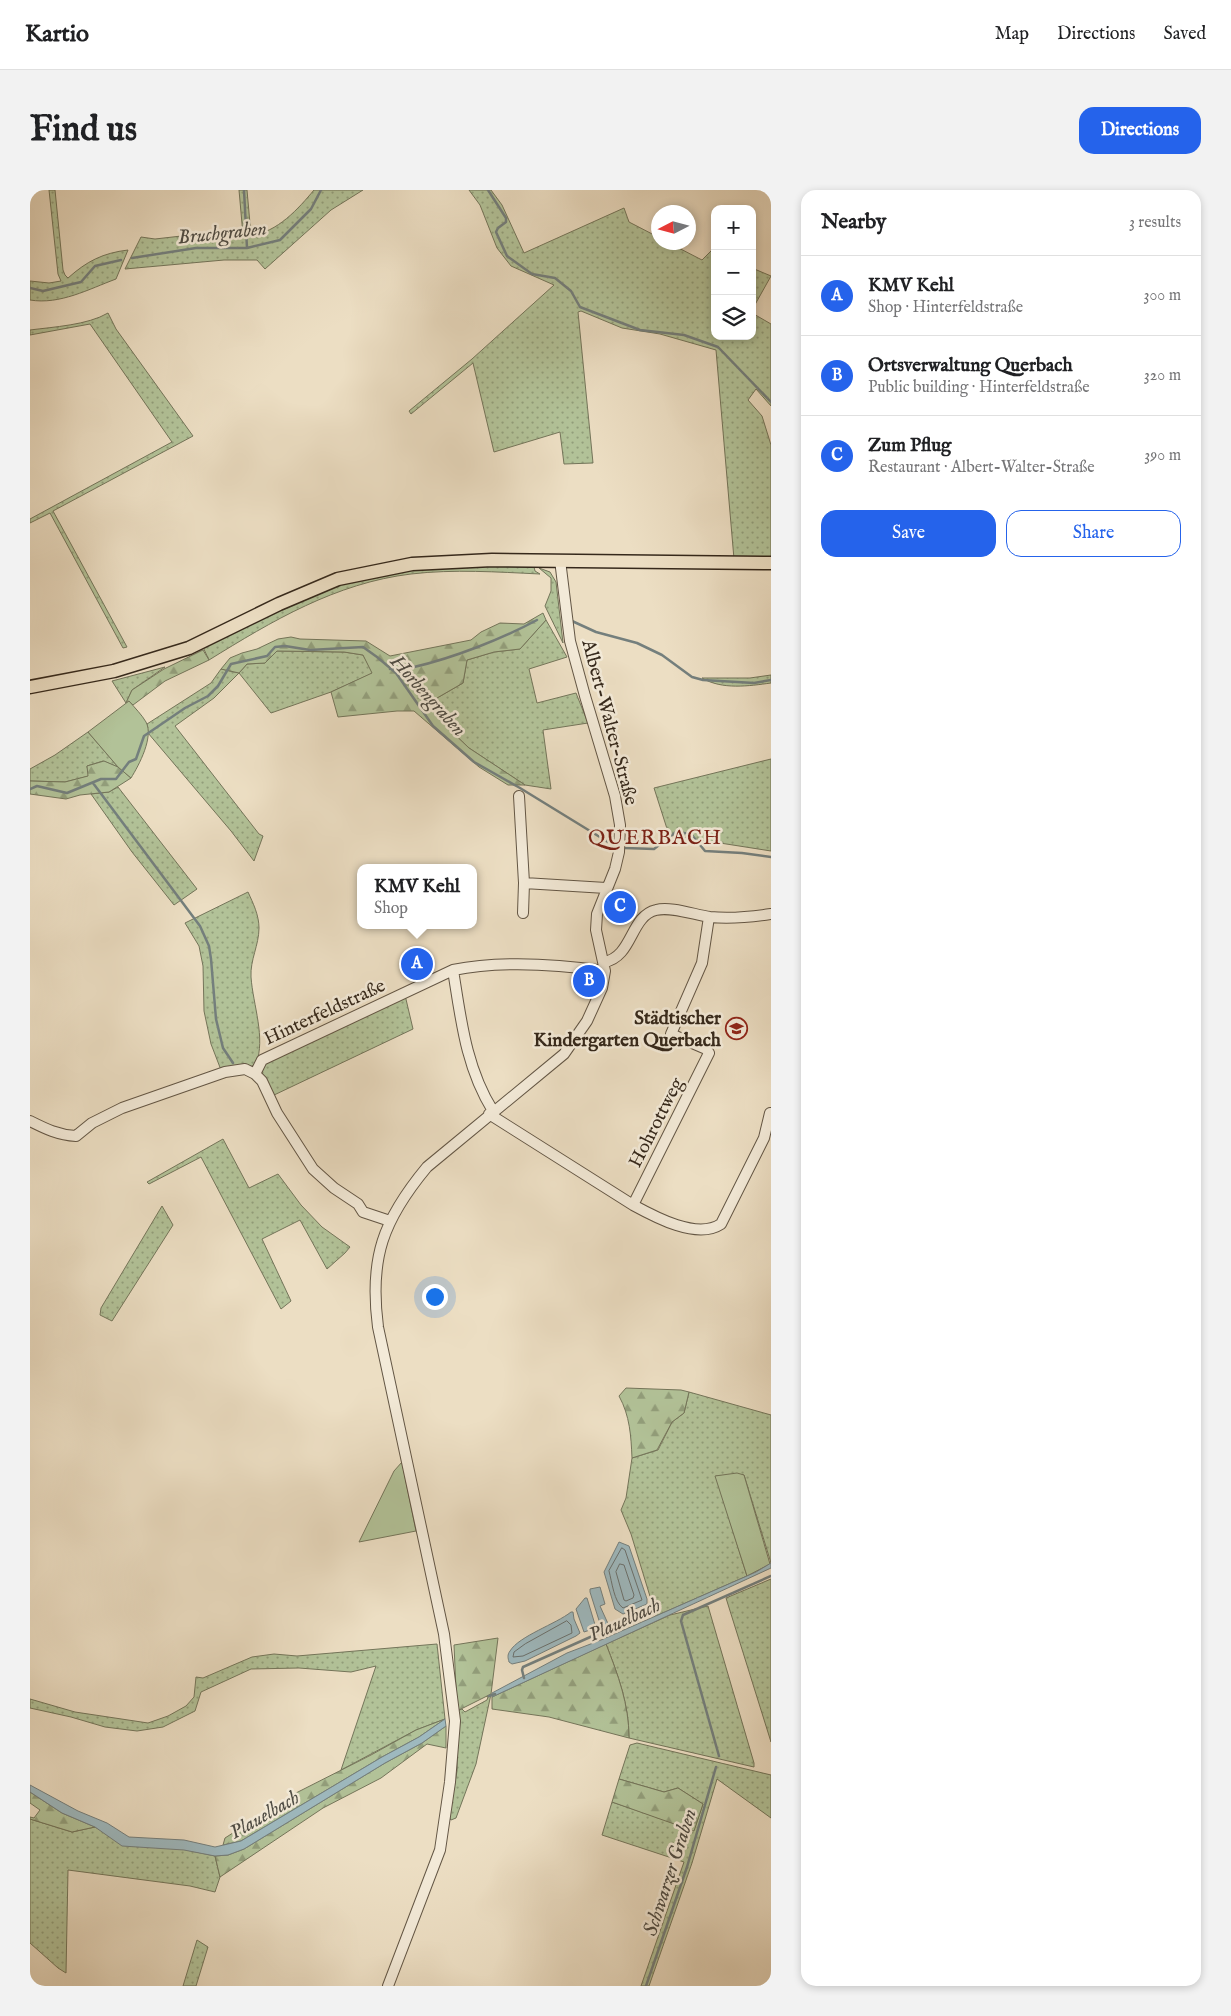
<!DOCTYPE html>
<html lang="en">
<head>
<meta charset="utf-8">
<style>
  body { margin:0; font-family:"IM FELL English",serif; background:#f2f2f2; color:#202124 }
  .controls { position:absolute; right:15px; top:15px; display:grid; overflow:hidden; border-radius:10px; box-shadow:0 2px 8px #0003 }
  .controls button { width:45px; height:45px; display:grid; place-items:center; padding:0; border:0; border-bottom:1px solid #e0e0e0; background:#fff; color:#202124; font:25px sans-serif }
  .compass { position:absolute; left:621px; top:15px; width:45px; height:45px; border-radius:50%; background:#fff; box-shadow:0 2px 8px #0003; rotate:264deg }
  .you { position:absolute; left:404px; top:1106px; width:18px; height:18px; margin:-12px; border:4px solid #fff; border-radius:50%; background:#1a73e8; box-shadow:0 0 0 8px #1a73e833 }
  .badge { display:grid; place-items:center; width:32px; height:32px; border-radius:50%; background:#2563eb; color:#fff; font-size:16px; font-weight:700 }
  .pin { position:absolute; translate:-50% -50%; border:2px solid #fff; box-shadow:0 1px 5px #0006 }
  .popup { position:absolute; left:327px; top:674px; width:120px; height:65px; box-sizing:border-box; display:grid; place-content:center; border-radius:10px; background:#fff; filter:drop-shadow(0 1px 4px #0005); font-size:16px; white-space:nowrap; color:#757577 }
  .popup b { font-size:19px; color:#202124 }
  .popup::after { content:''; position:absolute; left:50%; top:100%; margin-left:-10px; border:10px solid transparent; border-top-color:#fff }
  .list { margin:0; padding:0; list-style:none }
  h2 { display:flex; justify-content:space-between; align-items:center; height:65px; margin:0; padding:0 20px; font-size:21px }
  h2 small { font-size:16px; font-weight:400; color:#757577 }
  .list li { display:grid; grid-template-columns:32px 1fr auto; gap:15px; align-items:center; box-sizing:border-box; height:80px; padding:0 20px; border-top:1px solid #e0e0e0 }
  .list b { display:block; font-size:19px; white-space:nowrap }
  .list p { margin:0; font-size:16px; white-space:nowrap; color:#757577 }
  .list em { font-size:16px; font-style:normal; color:#757577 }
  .actions { display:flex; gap:10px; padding:15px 20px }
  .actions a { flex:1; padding:11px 0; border:1px solid #2563eb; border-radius:15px; text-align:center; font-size:18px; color:#2563eb }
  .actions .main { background:#2563eb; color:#fff }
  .icon { flex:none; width:28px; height:28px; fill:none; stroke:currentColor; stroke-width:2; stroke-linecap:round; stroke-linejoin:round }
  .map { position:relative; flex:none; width:741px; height:1796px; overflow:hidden; border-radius:15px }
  header { display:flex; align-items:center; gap:30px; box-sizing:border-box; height:70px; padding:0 25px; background:#fff; border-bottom:1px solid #e0e0e0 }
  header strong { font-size:24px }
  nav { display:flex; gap:28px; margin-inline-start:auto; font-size:18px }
  .intro { display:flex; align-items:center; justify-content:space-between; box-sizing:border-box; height:120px; padding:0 30px }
  h1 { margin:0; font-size:35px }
  .button { padding:12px 22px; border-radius:15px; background:#2563eb; color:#fff; font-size:18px; font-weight:700 }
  main { display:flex; gap:30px; padding:0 30px }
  aside { flex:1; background:#fff; border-radius:15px; box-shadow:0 2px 8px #0003 }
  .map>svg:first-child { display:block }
  .grass { fill:url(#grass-dots); stroke:#74755a }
  .forest { fill:url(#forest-firs); stroke:#74755a }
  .garden { fill:#b2c298; stroke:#74755a }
  .water { fill:#9eb9bf; stroke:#747f7d }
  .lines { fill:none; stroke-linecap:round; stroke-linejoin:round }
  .shore { stroke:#6a706d; stroke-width:1 }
  .stream { stroke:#747f7d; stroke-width:2.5 }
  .minor-casing { stroke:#635645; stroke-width:12 }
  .major-casing { stroke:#35281b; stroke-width:15 }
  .minor { stroke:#f3ead8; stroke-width:10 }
  .major { stroke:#ecdec3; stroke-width:12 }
  .labels { text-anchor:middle; stroke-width:5; stroke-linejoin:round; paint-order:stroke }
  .street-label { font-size:19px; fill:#35281b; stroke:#f3ead8 }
  .poi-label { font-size:19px; font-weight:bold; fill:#35281b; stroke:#f3ead8; text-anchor:end }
  .water-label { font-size:20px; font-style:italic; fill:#4f4c44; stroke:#f3ead8 }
  .quarter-label { font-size:21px; letter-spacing:1px; fill:#7a1f14; stroke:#f3ead8 }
</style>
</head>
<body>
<header>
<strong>Kartio</strong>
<nav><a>Map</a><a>Directions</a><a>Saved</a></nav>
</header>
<div class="intro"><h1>Find us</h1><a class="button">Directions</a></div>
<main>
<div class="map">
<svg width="741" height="1796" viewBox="0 0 741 1796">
  <defs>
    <pattern id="grass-dots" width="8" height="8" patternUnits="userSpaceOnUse" patternTransform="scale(1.25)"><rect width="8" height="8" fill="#b2c298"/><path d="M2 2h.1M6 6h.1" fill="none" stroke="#929e7b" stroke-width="1.8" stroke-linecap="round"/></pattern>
    <pattern id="forest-firs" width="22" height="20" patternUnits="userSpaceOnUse" patternTransform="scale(1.25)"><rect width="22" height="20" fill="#b2c298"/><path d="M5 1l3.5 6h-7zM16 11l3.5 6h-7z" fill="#929e7b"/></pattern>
  </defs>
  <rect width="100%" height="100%" fill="#ecdec3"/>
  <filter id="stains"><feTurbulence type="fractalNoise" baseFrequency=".004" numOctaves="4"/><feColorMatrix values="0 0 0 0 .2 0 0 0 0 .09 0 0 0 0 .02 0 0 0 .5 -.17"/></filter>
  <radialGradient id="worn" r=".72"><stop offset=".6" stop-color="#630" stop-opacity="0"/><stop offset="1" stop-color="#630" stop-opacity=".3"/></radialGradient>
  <!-- grass -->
  <path class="grass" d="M 19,0 L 25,0 L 33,80 L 35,85 L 38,88 C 57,71 73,63 98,60 L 86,89 C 59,99 30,115 0,110 L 0,91 L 19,93 L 31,91 L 28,84 Z
    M 209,0 L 217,0 L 221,45 C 247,43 269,18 284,0 L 333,0 L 301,20 L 235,79 L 227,70 L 194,70 L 95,79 L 111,47 L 125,49 L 169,44 L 213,45 Z
    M 439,0 L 461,0 L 472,15 L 494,63 L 594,18 L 599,32 L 628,47 L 628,52 L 639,53 L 672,70 L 682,60 L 685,61 L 685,146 L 722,146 L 722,123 L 741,134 L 741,216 L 726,199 L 718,210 L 732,226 L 741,255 L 741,369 L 704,369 L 686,160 L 630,144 L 592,138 L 551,121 L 548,122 L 563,273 L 534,274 L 530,242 L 464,262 L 443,173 L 381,224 L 379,221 L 442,169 L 524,95 L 481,76 L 467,58 L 450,15 Z
    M 722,78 L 741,86 L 722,120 Z
    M 78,123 L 86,139 L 163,246 L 23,321 L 97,457 L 93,458 L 20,323 L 0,333 L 0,329 L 142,252 L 60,134 L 0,145 L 0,140 C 23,137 58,135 78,123 Z
    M 425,376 L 504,377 L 505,381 L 510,384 C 467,382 424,379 381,384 C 306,393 242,431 179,470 L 172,455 L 282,403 L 349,383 Z
    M 509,378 L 520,382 L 526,392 L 533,453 L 515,416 L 521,401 L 521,388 Z
    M 516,430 L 537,467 L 499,479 L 507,513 L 546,503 L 558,533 L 513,540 L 521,599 L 495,595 L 439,558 L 421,541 L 405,514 L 407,508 L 433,493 L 437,470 L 464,462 L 490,459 Z
    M 247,461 L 314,462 L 333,465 L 343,483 L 301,502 L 241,523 L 209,483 L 184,508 L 145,536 L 229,644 L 233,646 L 224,671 L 201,641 L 118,543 L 117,534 L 181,493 L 191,479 L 209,483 L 217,474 L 235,473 Z
    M 135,477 L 102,500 L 96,513 L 82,491 Z
    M 741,485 L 741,493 C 719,496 692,500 672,488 L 720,488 Z
    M 58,542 L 88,577 L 73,571 L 57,576 L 59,586 L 35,592 L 0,591 L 0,579 L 25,565 Z
    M 741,569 L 741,661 L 639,645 L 624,598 Z
    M 88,597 L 167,699 L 144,715 L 102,662 L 61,604 L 79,602 Z
    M 218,702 C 223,713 229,725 229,738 C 229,755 220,770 221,787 C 223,815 236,848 226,874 L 220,877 L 191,880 L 181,854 L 174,821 L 173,776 L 169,756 L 155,733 Z
    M 375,805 L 383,839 L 242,906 C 235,893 227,885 237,871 Z
    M 193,949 L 219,998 L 248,984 L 271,1015 L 292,1037 L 320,1057 L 315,1063 L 297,1079 L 270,1030 L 232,1049 L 261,1111 L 251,1119 L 171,967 L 119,994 L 117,992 Z
    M 132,1016 L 143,1035 L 82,1131 L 70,1125 L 71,1118 Z
    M 659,1202 L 741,1225 L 741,1373 L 714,1285 L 686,1286 L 717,1386 L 626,1426 L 601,1344 L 591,1320 L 596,1308 L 602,1268 L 628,1260 L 642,1232 L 654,1223 Z
    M 741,1389 L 741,1552 L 696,1408 Z
    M 678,1416 L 724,1573 L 724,1577 L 599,1548 C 599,1514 588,1485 576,1454 L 640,1425 Z
    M 407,1454 L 415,1529 L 386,1540 L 311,1580 L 346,1476 L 321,1482 L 269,1478 L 221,1479 L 171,1502 L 165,1521 L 133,1537 L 107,1541 L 75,1537 L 41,1527 L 0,1518 L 0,1509 L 45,1522 L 118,1533 L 138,1526 L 156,1516 L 164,1507 L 166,1487 L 173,1488 L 222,1467 L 244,1464 L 267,1466 Z
    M 461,1504 L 446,1574 L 426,1628 L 421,1630 L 419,1627 L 427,1581 L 427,1521 L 432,1519 L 435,1522 L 457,1510 L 458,1507 L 456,1506 Z
    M 607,1553 L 741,1585 L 741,1628 L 687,1589 L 662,1673 L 619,1796 L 611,1796 L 654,1672 L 572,1645 L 582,1612 L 664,1640 L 673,1614 L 648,1598 L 634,1602 L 589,1589 L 600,1555 Z
    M 0,1629 L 42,1642 L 65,1637 L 76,1643 L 185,1666 L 190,1687 L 185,1702 L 160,1696 L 38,1680 L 36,1783 L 28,1778 L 0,1753 Z
    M 167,1750 L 178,1757 L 166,1796 L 153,1796 Z"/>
  <!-- forest -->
  <path class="forest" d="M 513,423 L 516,430 L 490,459 L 464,462 L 437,470 L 433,493 L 407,508 L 405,514 L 421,541 L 439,558 L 495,595 L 478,595 L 449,577 L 384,521 L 367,521 L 308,527 L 301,502 L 342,483 L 333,465 L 314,462 L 247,461 L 235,473 L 217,474 L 209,483 L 191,479 L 200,468 L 212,463 L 227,459 L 248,449 L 261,447 L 270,449 L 336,451 L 360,466 L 441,450 L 451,442 L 470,433 L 494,434 Z
    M 173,460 L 179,470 L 135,491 L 103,515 L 99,511 L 96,513 L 102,500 L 134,479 Z
    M 74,571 L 88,577 L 101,588 L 79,602 L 50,605 L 36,609 L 0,604 L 0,591 L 35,592 L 58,586 L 57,576 Z
    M 596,1198 L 651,1200 L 659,1202 L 654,1223 L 642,1232 L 627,1260 L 602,1268 C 601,1246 600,1226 589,1206 Z
    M 468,1448 L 461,1504 L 427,1521 L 424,1455 Z
    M 576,1454 C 588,1485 599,1514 599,1548 L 519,1527 L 462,1519 L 462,1507 Z
    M 415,1529 L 389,1547 L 352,1567 L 211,1651 L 193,1655 L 195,1648 L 264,1604 L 341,1565 L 386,1540 Z
    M 416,1536 L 416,1558 L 397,1554 L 351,1588 L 293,1618 L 190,1687 L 185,1666 L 198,1665 L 214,1659 L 355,1573 L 392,1553 Z
    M 589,1589 L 634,1602 L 648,1598 L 673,1614 L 664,1641 L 582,1612 Z
    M 0,1602 L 32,1623 L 65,1637 L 42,1642 L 0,1629 L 0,1627 L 4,1628 L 10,1620 L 0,1613 Z"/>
  <!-- garden -->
  <path class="garden" d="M 99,511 C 105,518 112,525 116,532 C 124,547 109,575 101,588 L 88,577 L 58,542 Z
    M 372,1272 L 386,1341 L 329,1352 L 364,1281 Z
    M 707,1283 L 714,1285 L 740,1374 L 717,1386 L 685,1286 Z"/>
  <!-- water -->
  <path class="water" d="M 589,1352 L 599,1356 L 617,1409 L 617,1414 L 593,1424 L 585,1419 L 574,1382 Z
    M 741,1373 L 741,1378 L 462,1507 L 462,1503 L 537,1463 L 571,1450 L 726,1382 Z
    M 570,1397 L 575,1414 L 570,1416 L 580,1438 L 580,1440 L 573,1443 L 560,1402 L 560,1399 Z
    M 555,1408 L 557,1408 L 566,1438 L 554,1442 L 546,1419 Z
    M 541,1422 L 543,1422 L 544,1429 L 550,1443 L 546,1446 L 495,1471 L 482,1474 L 479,1472 C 478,1468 477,1465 480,1461 C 489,1446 526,1434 541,1422 Z
    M 415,1529 L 416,1536 L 392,1553 L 355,1573 L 214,1659 L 198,1665 L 185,1666 L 154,1660 L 92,1656 L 65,1637 L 32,1623 L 0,1602 L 0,1595 L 48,1621 L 77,1633 L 99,1647 L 154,1650 L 185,1657 L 211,1651 L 352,1567 L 389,1547 Z"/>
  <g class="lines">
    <!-- shore -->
    <path class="shore" d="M 592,1358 L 595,1360 L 597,1366 L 612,1410 L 593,1418 C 584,1412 582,1392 579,1381 Z
      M 590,1374 L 594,1375 L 604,1405 L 603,1408 L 596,1411 L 594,1410 L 586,1382 Z
      M 537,1431 L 541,1435 L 542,1443 L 493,1466 L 483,1467 L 484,1462 L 495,1454 Z"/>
    <!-- stream -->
    <path class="stream" d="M 214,0 L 217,58
      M 458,0 L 476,28 L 476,32 L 468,38 L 466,42 L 477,66 L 502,84 L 525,88 L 541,101 L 550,117 L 610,140 L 654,145 L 688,157 L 741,212
      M 102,68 L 166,58 L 217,58 L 250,50 L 281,19 L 291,0
      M 0,98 L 13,101 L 51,92 L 65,76 L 91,70
      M 542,431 L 566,442 L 607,453 L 632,465 L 662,487 L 673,490 L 724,493 L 741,490
      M 360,479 C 368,478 376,479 384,477 C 423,468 472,449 507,430
      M 63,593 L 170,736 L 179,756 L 181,769 L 186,829 L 193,858 L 203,873
      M 0,599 L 7,596 L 37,603 L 71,589 L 86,589 L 99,572 L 106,569 L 114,546 L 155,518 L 178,506 L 188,496 L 201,474 L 237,466 L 245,457 L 255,456 L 280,460 L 333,457 L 347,467 L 366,483 L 403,536 L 444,572 L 490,598 L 578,652
      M 595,658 L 624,659 L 646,642 L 661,644 L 675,661 L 712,663 L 741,667
      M 494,1488 L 492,1480 L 493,1477 L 567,1444
      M 459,1506 L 465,1504
      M 689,1566 L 651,1431 L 653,1425 L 741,1386
      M 616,1796 L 657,1677 L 686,1577"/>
    <defs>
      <path id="minor" d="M 489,606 L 494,693 L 576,698
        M 493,723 L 494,693
        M 574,772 C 603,767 600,726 626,720 C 641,716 665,725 680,727 C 700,729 721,727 741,724
        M 423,780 C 431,830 436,878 463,921
        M 225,884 L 232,870 L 423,780 C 472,770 526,774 575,781
        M 459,924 L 603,1015 L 679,863 L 676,859 L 641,844 L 672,773 L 679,727
        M 0,931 C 16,939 28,945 46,946 L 62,933 L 92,918 L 195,882 L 215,879 L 225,884 L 232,891 L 247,923 L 283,979 L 304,998 L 328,1014 L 333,1022 L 360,1031
        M 603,1015 C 625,1027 667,1050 691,1034 L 734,948 L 740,923
        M 358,1796 L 410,1660 L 420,1592 L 425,1531 L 414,1444 L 348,1137 C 339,1068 353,1030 397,977 L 534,864 L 557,831 L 572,798 L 575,781 L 566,740 L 567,724 L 585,679 L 589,662 L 590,635 L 585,606 L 555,506 L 540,451 L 530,370"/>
      <path id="major" d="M 0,497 L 84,481 L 159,458 L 249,414 L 308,389 L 382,374 L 462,370 L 741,373"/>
    </defs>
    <!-- minor casing -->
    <use href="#minor" class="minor-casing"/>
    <!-- major casing -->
    <use href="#major" class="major-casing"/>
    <!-- minor -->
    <use href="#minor" class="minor"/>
    <!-- major -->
    <use href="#major" class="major"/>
  </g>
  <!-- icons -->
  <defs>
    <symbol id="school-ring" viewBox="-11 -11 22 22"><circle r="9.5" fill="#f3ead8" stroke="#8f2418" stroke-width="1.5"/><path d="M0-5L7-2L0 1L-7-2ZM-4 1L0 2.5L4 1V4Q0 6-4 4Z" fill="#8f2418"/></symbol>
  </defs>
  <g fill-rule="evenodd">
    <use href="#school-ring" x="694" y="826" width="25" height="25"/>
  </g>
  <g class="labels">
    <!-- street labels -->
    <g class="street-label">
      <text transform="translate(581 532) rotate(75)" y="7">Albert-Walter-Straße</text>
      <text transform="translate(294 821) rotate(-25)" y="7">Hinterfeldstraße</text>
      <text transform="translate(625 932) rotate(-63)" y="7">Hohrottweg</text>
    </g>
    <!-- poi labels -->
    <g class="poi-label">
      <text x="691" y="834">Städtischer<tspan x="691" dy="22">Kindergarten Querbach</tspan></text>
    </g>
    <!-- water labels -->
    <g class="water-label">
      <text transform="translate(192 42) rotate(-6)" y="7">Bruchgraben</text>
      <text transform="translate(399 505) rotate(48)" y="7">Horbengraben</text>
      <text transform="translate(594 1429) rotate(-25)" y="7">Plauelbach</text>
      <text transform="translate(234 1624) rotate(-30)" y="7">Plauelbach</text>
      <text transform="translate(639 1682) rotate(-72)" y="7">Schwarzer Graben</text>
    </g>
    <!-- quarter labels -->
    <g class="quarter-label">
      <text x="625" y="654">QUERBACH</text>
    </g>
  </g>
  <rect width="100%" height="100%" filter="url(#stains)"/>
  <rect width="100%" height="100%" fill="url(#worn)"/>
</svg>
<div class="controls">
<button>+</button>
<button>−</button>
<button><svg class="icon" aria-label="layers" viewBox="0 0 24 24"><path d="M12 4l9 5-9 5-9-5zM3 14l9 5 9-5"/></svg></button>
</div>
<svg class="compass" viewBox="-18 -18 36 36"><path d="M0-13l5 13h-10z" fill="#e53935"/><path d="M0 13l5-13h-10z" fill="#757577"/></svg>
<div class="you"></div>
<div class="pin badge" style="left:387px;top:774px">A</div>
<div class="popup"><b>KMV Kehl</b>Shop</div>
<div class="pin badge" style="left:559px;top:791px">B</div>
<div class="pin badge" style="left:590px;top:717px">C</div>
</div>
<aside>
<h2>Nearby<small>3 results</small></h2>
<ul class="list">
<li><span class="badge">A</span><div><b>KMV Kehl</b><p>Shop · Hinterfeldstraße</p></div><em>300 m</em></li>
<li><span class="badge">B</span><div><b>Ortsverwaltung Querbach</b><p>Public building · Hinterfeldstraße</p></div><em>320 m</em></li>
<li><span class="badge">C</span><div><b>Zum Pflug</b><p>Restaurant · Albert-Walter-Straße</p></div><em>390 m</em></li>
</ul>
<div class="actions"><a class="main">Save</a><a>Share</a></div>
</aside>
</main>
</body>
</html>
